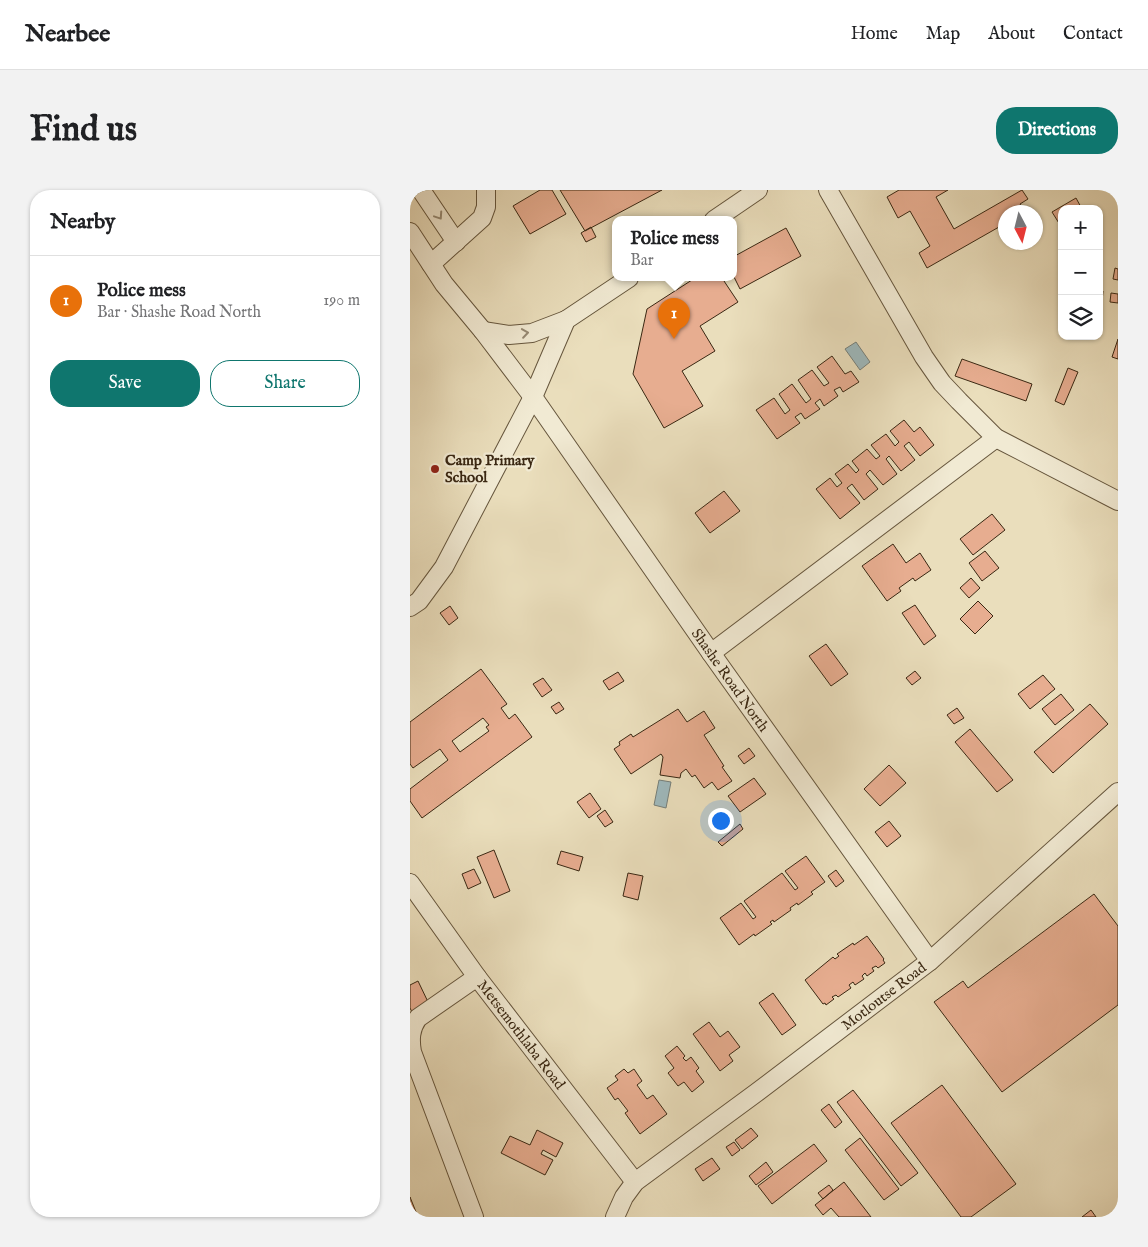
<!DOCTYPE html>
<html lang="en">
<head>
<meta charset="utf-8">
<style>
  body { margin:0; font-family:"IM FELL English",serif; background:#f2f2f2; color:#202124 }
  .controls { position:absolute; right:15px; top:15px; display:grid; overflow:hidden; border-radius:10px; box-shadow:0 1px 4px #0004 }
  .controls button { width:45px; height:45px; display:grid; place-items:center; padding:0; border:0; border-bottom:1px solid #e0e0e0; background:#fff; color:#202124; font:25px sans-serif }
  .compass { position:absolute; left:588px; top:15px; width:45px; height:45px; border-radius:50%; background:#fff; box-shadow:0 1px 4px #0004; rotate:173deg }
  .you { position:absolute; left:310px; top:630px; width:18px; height:18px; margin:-12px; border:4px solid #fff; border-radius:50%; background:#1a73e8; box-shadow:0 0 0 8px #1a73e833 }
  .badge { display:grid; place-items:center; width:32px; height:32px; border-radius:50%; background:#0f766e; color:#fff; font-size:16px; font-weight:700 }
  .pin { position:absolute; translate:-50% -41px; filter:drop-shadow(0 1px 2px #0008) }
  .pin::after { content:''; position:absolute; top:26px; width:18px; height:15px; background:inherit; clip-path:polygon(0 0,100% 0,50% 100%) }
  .popup { position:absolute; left:202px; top:26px; width:125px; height:65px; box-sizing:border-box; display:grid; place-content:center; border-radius:10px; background:#fff; filter:drop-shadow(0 1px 4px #0005); font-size:16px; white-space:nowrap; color:#757577 }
  .popup b { font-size:19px; color:#202124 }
  .popup::after { content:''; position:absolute; left:50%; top:100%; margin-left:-10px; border:10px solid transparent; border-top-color:#fff }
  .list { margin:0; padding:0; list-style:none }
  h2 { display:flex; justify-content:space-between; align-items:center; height:65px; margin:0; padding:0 20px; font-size:21px }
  h2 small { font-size:16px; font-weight:400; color:#757577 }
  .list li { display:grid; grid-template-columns:32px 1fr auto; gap:15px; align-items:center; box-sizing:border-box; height:90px; padding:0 20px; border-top:1px solid #e0e0e0 }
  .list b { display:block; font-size:19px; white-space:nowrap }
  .list p { margin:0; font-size:16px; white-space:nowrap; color:#757577 }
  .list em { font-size:16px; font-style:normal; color:#757577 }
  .actions { display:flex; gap:10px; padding:15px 20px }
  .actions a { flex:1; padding:11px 0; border:1px solid #0f766e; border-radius:20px; text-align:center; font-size:18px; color:#0f766e }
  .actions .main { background:#0f766e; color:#fff }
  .icon { flex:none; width:28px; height:28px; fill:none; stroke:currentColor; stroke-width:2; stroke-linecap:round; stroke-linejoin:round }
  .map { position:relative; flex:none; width:708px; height:1027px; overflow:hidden; border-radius:20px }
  header { display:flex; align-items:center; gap:30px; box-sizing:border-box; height:70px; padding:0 25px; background:#fff; border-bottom:1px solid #e0e0e0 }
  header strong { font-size:24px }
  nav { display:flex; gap:28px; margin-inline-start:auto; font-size:18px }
  .intro { display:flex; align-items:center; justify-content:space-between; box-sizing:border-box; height:120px; padding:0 30px }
  h1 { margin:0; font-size:35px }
  .button { padding:12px 22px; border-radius:20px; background:#0f766e; color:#fff; font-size:18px; font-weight:700 }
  main { display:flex; gap:30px; padding:0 30px }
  aside { flex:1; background:#fff; border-radius:20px; box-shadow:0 1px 4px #0004 }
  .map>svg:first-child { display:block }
  .water { fill:#9eb9bd; stroke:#767f79 }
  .building { fill:#e7ad90; stroke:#3a2813; fill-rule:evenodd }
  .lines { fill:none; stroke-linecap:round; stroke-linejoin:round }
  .minor-casing { stroke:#66563d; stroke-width:20 }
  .minor { stroke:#f1ead3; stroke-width:18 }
  .oneway { stroke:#968973 }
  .poi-dot { fill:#8f2418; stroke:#f1ead3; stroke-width:2 }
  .labels { text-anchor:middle; stroke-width:4.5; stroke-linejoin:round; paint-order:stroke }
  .poi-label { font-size:15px; font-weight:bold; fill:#3a2813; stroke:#f1ead3; text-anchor:start }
  .street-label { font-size:15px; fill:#3a2813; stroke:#f1ead3 }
</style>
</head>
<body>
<header>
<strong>Nearbee</strong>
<nav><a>Home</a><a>Map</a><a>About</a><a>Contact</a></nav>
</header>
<div class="intro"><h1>Find us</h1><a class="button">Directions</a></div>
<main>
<aside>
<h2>Nearby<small></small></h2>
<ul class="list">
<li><span class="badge" style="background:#e8710a">1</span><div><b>Police mess</b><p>Bar · Shashe Road North</p></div><em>190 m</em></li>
</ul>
<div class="actions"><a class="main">Save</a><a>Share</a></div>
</aside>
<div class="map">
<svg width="708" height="1027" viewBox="0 0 708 1027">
  <rect width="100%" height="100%" fill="#eadebc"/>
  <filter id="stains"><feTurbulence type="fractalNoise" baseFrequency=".004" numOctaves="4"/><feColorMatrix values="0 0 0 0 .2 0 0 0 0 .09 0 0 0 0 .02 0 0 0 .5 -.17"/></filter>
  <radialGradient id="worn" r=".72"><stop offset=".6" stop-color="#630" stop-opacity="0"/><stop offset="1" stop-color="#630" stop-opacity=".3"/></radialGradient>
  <!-- water -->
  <path class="water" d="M 446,152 L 460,172 L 450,180 L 435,159 Z
    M 249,590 L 261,592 L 256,618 L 244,615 Z"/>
  <!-- building -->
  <path class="building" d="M 130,0 L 142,0 L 156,24 L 120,44 L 103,16 Z
    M 150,0 L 252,0 L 175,41 Z
    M 489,0 L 538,0 L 526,7 L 544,39 L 612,0 L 618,9 L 610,14 L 615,22 L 596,22 L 596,33 L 517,78 L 509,63 L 520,56 L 500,21 L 488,28 L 477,7 Z
    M 666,8 L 672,19 L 652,19 L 652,38 L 642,22 Z
    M 181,37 L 186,47 L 176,52 L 171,43 Z
    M 376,38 L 391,66 L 330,99 L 323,85 L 323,67 Z
    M 705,78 L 708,79 L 708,90 L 703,89 Z
    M 285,88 L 312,88 L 328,112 L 290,136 L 305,161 L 272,181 L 293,216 L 254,238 L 223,184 L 237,119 Z
    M 689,100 L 693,101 L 692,112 L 689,112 Z
    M 701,103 L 708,104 L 708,113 L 700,112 Z
    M 708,149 L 708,169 L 702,167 Z
    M 422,166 L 435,184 L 441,181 L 449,192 L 433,202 L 430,197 L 424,200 L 428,206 L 414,216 L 410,209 L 405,213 L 410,219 L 395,229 L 391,223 L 385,227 L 390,233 L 367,249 L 346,220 L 364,208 L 375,224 L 380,220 L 369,204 L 382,194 L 396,213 L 401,209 L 388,190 L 402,180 L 414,196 L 419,193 L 407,177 Z
    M 552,169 L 622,194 L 616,211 L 545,186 Z
    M 658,178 L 668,182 L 654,215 L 645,211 Z
    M 494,230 L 504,242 L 510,237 L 524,255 L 510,266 L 499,252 L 494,256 L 505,270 L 491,281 L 479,266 L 476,269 L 487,284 L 473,295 L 460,280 L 456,284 L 468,299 L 454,310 L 442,294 L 437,298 L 450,313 L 430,329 L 406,299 L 420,288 L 427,297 L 432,293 L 425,284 L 438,274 L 446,283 L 449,280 L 442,271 L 457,259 L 466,269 L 470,266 L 461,255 L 476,244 L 485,256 L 489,252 L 480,241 Z
    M 314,301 L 330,321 L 300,343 L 285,323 Z
    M 582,324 L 595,340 L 563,365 L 550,349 Z
    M 483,354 L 496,373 L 510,363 L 521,380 L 505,391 L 503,388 L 489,398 L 491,401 L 477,411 L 452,376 Z
    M 575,361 L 589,378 L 572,391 L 559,373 Z
    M 561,388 L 570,398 L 559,408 L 550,398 Z
    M 568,411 L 583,426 L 565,444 L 550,429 Z
    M 505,415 L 526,446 L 514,455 L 492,423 Z
    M 40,416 L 48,428 L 39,435 L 30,423 Z
    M 416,454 L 438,484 L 421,496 L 399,466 Z
    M 71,479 L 97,514 L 91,518 L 99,529 L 105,524 L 122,547 L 12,628 L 0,611 L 0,599 L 38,570 L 30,559 L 3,578 L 0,574 L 0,532 ZM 73,528 L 79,535 L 76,537 L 79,541 L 50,562 L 42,551 Z
    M 505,481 L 511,488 L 502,495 L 496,488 Z
    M 208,482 L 214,491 L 199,500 L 193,491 Z
    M 633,485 L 645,499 L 620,519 L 608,504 Z
    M 133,488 L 142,500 L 132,507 L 123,494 Z
    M 651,504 L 664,520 L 645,535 L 632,519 Z
    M 149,512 L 154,519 L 146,524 L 141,517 Z
    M 680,514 L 698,534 L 643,583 L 624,562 Z
    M 547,518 L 554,528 L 544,534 L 537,525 Z
    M 268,519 L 277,532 L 294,521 L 305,538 L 294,545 L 314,576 L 312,577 L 322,591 L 308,600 L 302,592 L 294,598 L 285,585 L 282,587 L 276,579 L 271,583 L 270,588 L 250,585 L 253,567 L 251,564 L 221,584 L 204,559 L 210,555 L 209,552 L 221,544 L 223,547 Z
    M 560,539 L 603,590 L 587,602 L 545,552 Z
    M 339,558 L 345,566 L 334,574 L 328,566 Z
    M 479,575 L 496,593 L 470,616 L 454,599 Z
    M 344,588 L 356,604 L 330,622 L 318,606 Z
    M 180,603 L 191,619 L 179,628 L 167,612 Z
    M 195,620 L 203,632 L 195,637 L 187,626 Z
    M 479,631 L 491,646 L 477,657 L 465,642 Z
    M 330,634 L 333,639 L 312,656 L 308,652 Z
    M 84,660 L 100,701 L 84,708 L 67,667 Z
    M 151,661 L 173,667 L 169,681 L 147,674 Z
    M 396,666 L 415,692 L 401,702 L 403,704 L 388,715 L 387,713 L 380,718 L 381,720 L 364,732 L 363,730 L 360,732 L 362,734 L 345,746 L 344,744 L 329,755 L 310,728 L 331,713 L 343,729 L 346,727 L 334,711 L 372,683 L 385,700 L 388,698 L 375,681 Z
    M 64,679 L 71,693 L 58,699 L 52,684 Z
    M 426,680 L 434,691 L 426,697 L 418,686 Z
    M 218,683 L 233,686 L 228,710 L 213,706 Z
    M 684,704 L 708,736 L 708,815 L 592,902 L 524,812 L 553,791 L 558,798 Z
    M 457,746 L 474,769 L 473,770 L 475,773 L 468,778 L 466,776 L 462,778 L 464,781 L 457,786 L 455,783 L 452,786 L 454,789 L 445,795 L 443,792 L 439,795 L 441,798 L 428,807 L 426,805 L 422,807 L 424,809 L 416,815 L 415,813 L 413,814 L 395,790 L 423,767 L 425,769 L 429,766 L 427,764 L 443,753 L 444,755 Z
    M 8,791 L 19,814 L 2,822 L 0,818 L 0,795 Z
    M 363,803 L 386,835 L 372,845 L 349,813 Z
    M 299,832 L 310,847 L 318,841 L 330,857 L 319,865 L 323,871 L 310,881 L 283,844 Z
    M 267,856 L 275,866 L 273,868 L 276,871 L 281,867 L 289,878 L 286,881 L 294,892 L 282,902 L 274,892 L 268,896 L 258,883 L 264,878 L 255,866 Z
    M 214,879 L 218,883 L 224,879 L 232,891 L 227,895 L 237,909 L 243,905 L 257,924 L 230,944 L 215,923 L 218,921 L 208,908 L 205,910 L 197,898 L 208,890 L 205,886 Z
    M 532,895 L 606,994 L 561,1027 L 551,1027 L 481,933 Z
    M 443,900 L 508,983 L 491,996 L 427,912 Z
    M 419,914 L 432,932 L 425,938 L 411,920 Z
    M 341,938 L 348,946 L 332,959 L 325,950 Z
    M 127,940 L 153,953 L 146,967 L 133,960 L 131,964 L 143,970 L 135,985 L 91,963 L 100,946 L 120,955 Z
    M 450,948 L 489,999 L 474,1010 L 435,960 Z
    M 324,952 L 330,960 L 322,966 L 316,957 Z
    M 404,954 L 417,971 L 362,1014 L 348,996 Z
    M 302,968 L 310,979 L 293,991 L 285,979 Z
    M 356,972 L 363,982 L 346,995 L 339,986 Z
    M 434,992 L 461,1027 L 429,1027 L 421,1018 L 413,1025 L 405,1015 Z
    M 419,995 L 423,1000 L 413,1009 L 408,1003 Z
    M 0,1007 L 8,1027 L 0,1027 Z
    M 681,1020 L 686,1027 L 672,1027 Z"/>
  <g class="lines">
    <defs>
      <g id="minor">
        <path d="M 11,0 L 46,52"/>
        <path d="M 418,0 L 514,167 L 532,193 L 549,211 L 586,248 L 708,311"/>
        <path d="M 304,30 L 348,0"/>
        <path id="s1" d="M 0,42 L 34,94 L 73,141 L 123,207 L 301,463 L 520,771"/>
        <path d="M 21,74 L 72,28 L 76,17 L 76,0"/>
        <path d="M 73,141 L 99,145 L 122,143 L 156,130"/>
        <path d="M 0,417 L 9,411 L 34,377 L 123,207 L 156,130 L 219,88"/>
        <path d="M 301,463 L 586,248"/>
        <path id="s2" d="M 0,693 L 67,787 L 225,992"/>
        <path d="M 64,1027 L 2,862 C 0,850 0,839 8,828 L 67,787"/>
        <path id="s3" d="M 205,1027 L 214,1007 L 225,992 L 346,903 L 520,771 L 708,602"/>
      </g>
    </defs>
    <!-- minor casing -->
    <use href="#minor" class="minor-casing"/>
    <!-- minor -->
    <use href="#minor" class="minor"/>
  </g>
  <!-- one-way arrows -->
  <defs><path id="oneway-chevron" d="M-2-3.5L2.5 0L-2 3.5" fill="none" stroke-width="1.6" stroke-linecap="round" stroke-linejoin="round" transform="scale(1.25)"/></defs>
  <g class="oneway">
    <use href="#oneway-chevron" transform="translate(29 26) rotate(56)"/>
    <use href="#oneway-chevron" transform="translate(115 143) rotate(-8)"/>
  </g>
  <!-- markers -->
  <circle class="poi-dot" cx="25" cy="279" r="5"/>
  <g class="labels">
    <!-- poi labels -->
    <g class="poi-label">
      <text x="35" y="275">Camp Primary<tspan x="35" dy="17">School</tspan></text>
    </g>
    <!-- street labels -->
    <g class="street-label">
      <text dy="5" stroke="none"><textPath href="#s1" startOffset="551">Shashe Road North</textPath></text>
      <text dy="5" stroke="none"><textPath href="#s3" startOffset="351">Motloutse Road</textPath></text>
      <text dy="5" stroke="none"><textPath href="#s2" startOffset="188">Metsemothlaba Road</textPath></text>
    </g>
  </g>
  <rect width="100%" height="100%" filter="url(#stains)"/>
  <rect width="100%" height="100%" fill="url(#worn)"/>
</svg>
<div class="controls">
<button>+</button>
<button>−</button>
<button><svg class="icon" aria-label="layers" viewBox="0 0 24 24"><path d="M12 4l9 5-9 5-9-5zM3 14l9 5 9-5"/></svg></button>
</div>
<svg class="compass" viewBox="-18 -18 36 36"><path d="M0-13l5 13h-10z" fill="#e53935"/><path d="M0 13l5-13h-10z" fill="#757577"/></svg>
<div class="you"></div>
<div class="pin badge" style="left:264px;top:149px;background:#e8710a">1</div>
<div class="popup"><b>Police mess</b>Bar</div>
</div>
</main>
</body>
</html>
